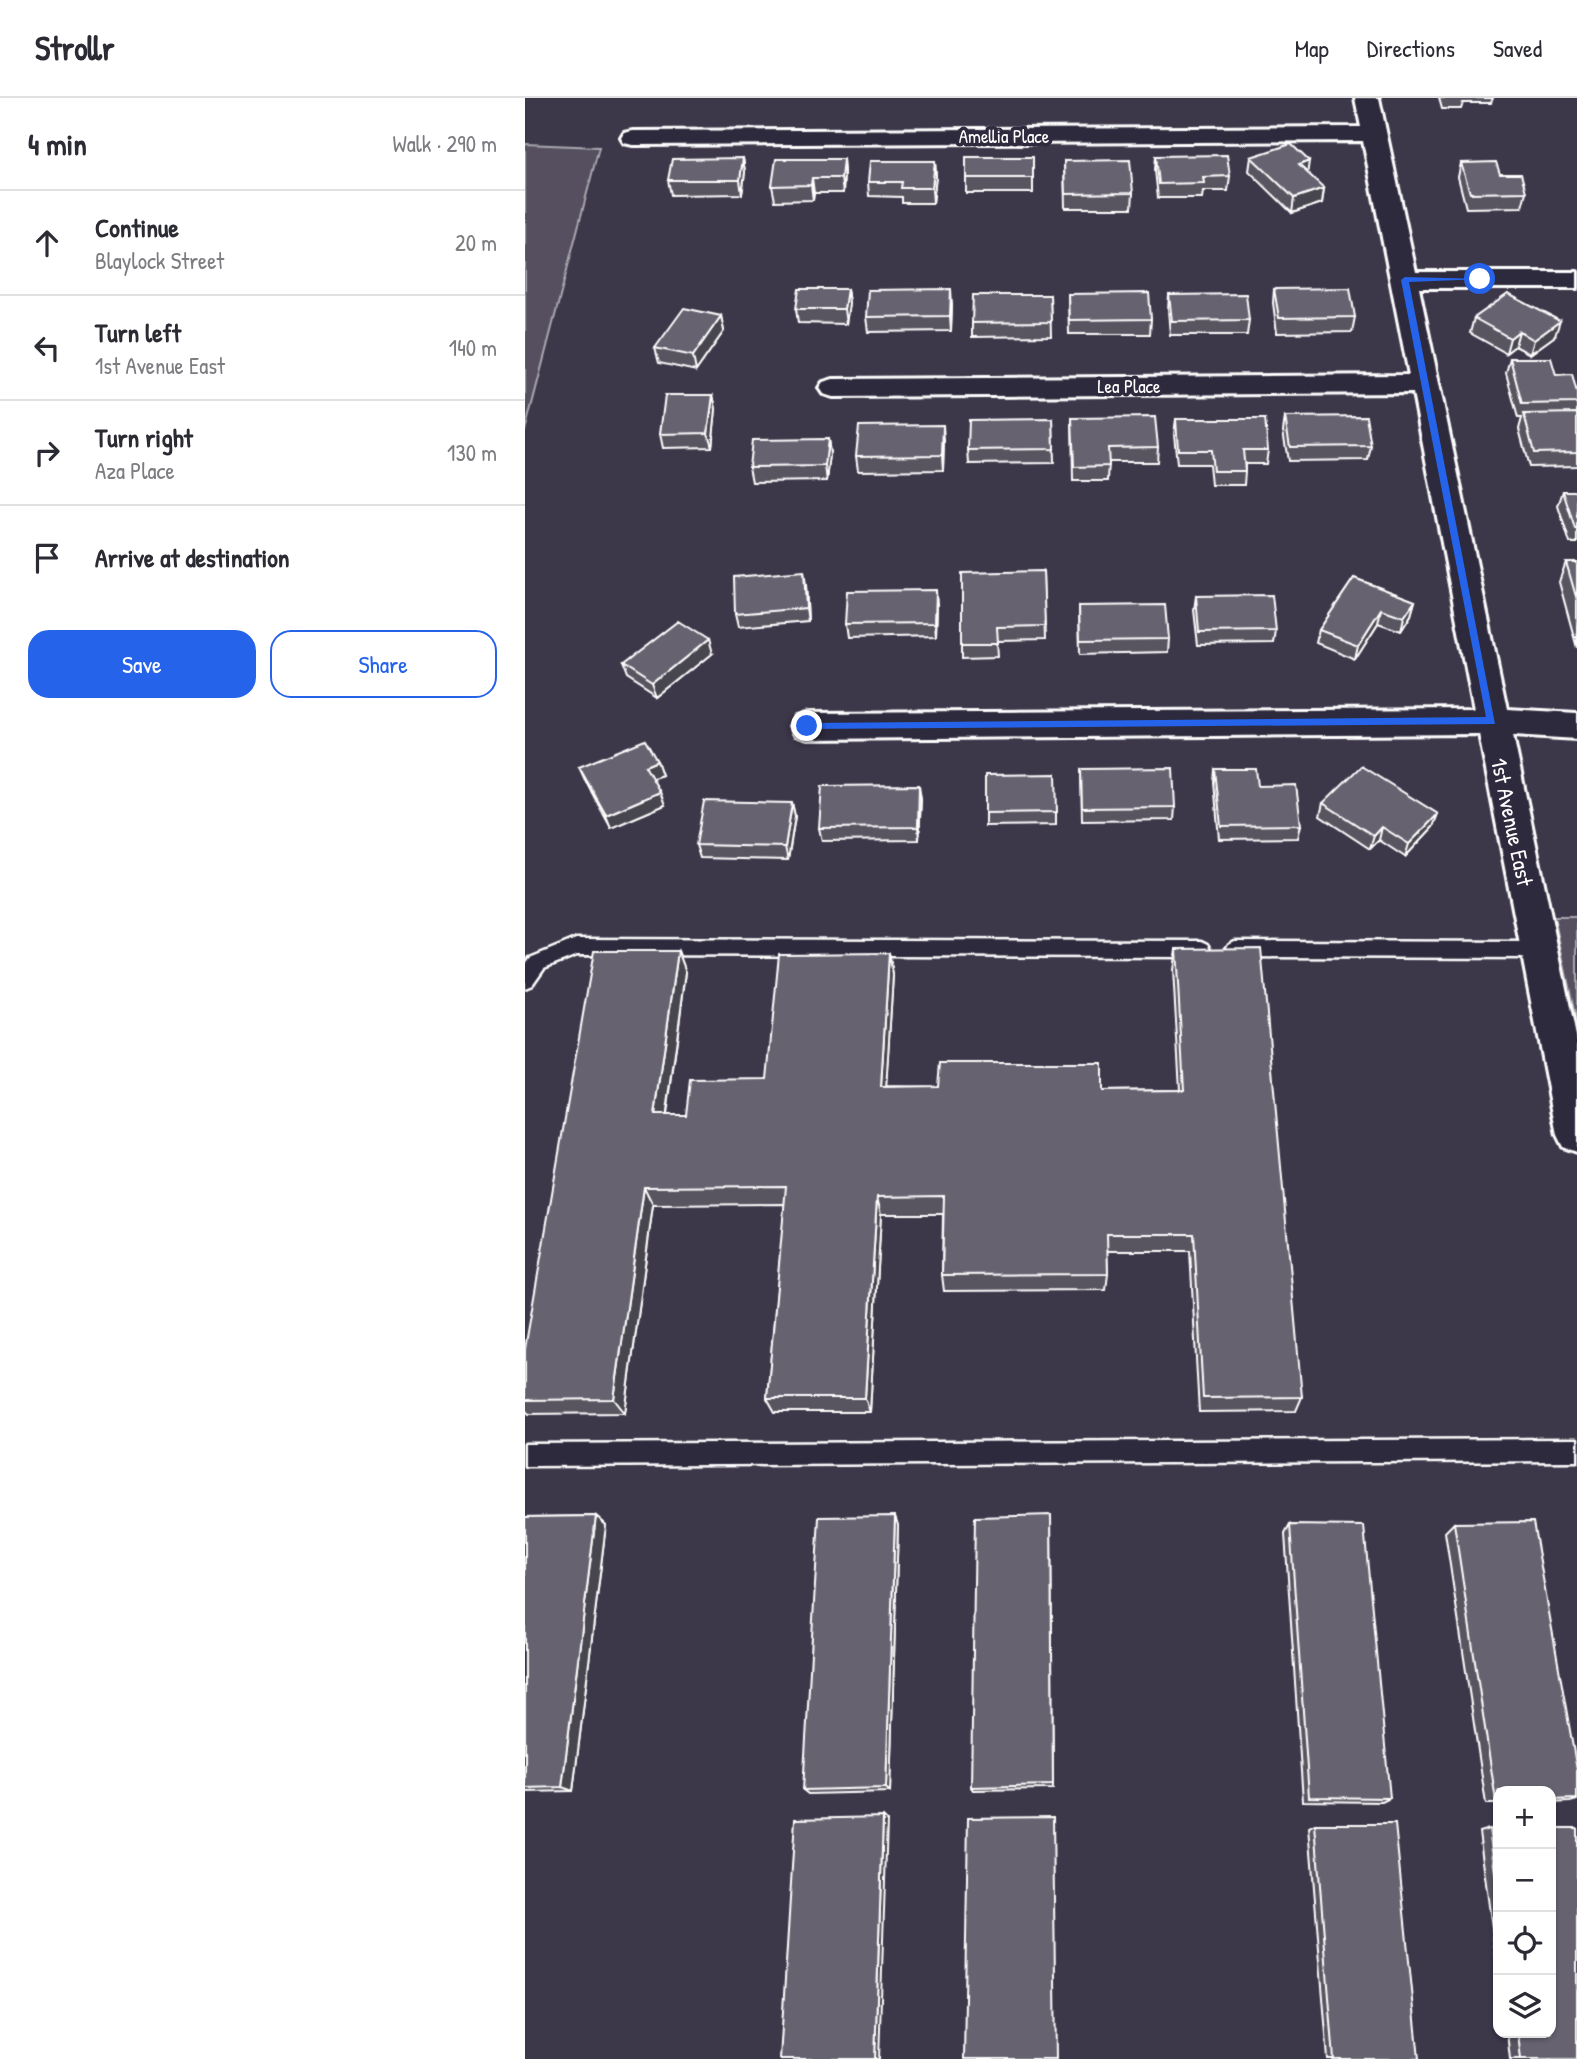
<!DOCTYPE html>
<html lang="en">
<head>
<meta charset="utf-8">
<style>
  body { margin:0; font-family:"Patrick Hand",sans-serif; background:#f7f7f7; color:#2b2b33 }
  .controls { position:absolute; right:21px; bottom:21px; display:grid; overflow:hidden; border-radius:14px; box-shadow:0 2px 5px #0004 }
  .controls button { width:63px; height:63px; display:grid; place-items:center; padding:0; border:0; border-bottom:2px solid #e1e1e2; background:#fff; color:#2b2b33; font:35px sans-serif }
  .stop { position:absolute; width:21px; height:21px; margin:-16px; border:5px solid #2563eb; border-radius:50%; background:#fff }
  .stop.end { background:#2563eb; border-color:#fff; box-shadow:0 2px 7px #0008 }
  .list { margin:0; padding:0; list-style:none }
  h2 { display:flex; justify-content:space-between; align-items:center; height:91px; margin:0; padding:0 28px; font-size:30px }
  h2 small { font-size:23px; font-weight:400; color:#7c7c81 }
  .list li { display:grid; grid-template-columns:46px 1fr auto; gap:21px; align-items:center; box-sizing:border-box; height:105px; padding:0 28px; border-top:2px solid #e1e1e2 }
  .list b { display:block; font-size:26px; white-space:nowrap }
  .list p { margin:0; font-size:23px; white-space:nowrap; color:#7c7c81 }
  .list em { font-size:23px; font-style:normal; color:#7c7c81 }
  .actions { display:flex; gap:14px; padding:21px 28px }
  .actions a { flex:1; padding:16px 0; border:2px solid #2563eb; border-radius:21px; text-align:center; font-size:24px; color:#2563eb }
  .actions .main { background:#2563eb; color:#fff }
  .icon { flex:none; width:38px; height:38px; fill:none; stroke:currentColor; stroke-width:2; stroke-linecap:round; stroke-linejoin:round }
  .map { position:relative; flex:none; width:1052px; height:1961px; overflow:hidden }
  header { display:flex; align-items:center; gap:42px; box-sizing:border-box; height:98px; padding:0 35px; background:#fff; border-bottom:2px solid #e1e1e2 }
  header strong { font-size:33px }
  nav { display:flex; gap:38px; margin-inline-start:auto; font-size:24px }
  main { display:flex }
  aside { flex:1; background:#fff }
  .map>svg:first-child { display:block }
  .green { fill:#555060; stroke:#aaa8b0; stroke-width:2 }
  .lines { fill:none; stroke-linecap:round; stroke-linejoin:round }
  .lane-casing { stroke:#fff; stroke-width:5 }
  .street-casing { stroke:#fff; stroke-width:6 }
  .lane { fill:#2f2a3d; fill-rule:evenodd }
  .street { fill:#2f2a3d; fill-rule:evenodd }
  .wall { fill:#585460; stroke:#fff; stroke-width:2 }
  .shaded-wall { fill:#47454e; stroke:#fff; stroke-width:2 }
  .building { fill:#666270; stroke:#fff; stroke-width:2 }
  .route { fill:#2563eb }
  .labels { text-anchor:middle; stroke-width:7; stroke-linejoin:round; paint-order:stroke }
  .far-street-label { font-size:19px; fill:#fff; stroke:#2f2a3d }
  .street-label { font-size:23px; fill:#fff; stroke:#2f2a3d }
</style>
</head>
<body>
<header>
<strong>Strollr</strong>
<nav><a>Map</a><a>Directions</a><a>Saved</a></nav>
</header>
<main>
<aside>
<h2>4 min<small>Walk · 290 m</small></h2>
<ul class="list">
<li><svg class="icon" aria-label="ahead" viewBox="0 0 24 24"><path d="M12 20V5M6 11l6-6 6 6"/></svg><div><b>Continue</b><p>Blaylock Street</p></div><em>20 m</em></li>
<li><svg class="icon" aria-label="left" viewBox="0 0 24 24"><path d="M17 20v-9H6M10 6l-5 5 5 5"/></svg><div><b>Turn left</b><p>1st Avenue East</p></div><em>140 m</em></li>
<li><svg class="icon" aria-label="right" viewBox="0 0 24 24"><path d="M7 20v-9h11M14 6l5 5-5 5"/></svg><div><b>Turn right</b><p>Aza Place</p></div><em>130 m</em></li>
<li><svg class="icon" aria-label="arrive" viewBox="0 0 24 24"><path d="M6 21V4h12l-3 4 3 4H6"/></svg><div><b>Arrive at destination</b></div></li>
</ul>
<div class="actions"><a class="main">Save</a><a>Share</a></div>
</aside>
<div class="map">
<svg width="1052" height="1961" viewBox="0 0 1052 1961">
  <rect width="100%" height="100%" fill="#3c3749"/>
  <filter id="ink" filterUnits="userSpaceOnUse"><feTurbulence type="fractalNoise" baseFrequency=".0143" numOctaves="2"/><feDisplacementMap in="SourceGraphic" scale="14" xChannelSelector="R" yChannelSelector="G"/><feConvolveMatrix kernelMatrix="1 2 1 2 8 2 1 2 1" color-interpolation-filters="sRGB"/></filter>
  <g filter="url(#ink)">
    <!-- green -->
    <path class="green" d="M 0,46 L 74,49 L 0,333 Z
      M 1029,819 L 1052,819 L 1052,926 Z"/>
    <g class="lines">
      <defs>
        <path id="lane" d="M 51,841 L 677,843 L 683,846 L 686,851 L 683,856 L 677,859 L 52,857 L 19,870 L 7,887 L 0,890 L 0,867 L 5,860 Z
          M 710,843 L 1014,844 L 1020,847 L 1023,852 L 1020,857 L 1014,860 L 710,859 L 704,856 L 701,851 L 704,846 Z
          M 1052,1341 L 1052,1363 L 0,1368 L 0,1346 Z"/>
        <path id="street" d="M 830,0 L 854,0 L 891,174 L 1052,174 L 1052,190 L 894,190 L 982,611 L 1052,615 L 1052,641 L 988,637 L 1052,943 L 1052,1054 L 1038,1049 L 1032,1037 L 954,636 L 282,641 L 270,637 L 265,628 L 270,619 L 282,615 L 949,611 L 888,295 L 308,299 L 298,296 L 294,290 L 298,284 L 308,281 L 884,277 L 838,43 L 108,47 L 99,45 L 96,40 L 99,35 L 108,33 L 836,29 Z"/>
      </defs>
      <!-- lane casing -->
      <use href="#lane" class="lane-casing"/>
      <!-- street casing -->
      <use href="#street" class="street-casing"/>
      <!-- lane -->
      <use href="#lane" class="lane"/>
      <!-- street -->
      <use href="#street" class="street"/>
    </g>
    <!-- wall -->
    <path class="wall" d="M 914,0 L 968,0 L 966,5 L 938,5 L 936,11 L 917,11 Z
      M 631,58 L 705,78 L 703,93 L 678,93 L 677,100 L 633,100 L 630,72 Z
      M 508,59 L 508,95 L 441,95 L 441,80 Z
      M 726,59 L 799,90 L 797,105 L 767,115 L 724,73 Z
      M 218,60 L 220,74 L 217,96 L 146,97 L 143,82 Z
      M 318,61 L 319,75 L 318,95 L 289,95 L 288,102 L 250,103 L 247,88 Z
      M 410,63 L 411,78 L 408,105 L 377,105 L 377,99 L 344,98 L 343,84 Z
      M 539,63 L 608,95 L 607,110 L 540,110 Z
      M 936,65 L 975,76 L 1001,94 L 997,109 L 941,110 L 933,79 Z
      M 322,191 L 324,205 L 321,226 L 273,225 L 271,211 Z
      M 749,191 L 830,219 L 827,234 L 752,235 L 748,205 Z
      M 543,196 L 626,221 L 625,236 L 544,236 Z
      M 525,197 L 526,238 L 447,239 L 447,225 Z
      M 644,197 L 724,222 L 722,237 L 645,237 L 643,212 Z
      M 427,206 L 426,233 L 343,234 L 341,219 Z
      M 196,218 L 199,233 L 171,273 L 134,265 L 130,250 Z
      M 949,220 L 1030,238 L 1005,256 L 990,248 L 981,255 L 945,235 Z
      M 985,260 L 1031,277 L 1052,295 L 1052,368 L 1004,369 L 994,331 L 997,320 L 993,320 L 981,275 Z
      M 188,297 L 191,311 L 187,349 L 138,350 L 135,336 Z
      M 760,319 L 846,348 L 843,362 L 763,363 L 758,333 Z
      M 547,320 L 633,349 L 632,364 L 584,364 L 583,383 L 548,383 Z
      M 528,321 L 529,365 L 444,366 L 443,352 Z
      M 651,321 L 743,352 L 741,366 L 720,366 L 720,373 L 719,387 L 686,387 L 684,366 L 652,366 L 649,336 Z
      M 303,341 L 305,356 L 302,383 L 227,384 L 224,369 Z
      M 419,342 L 418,372 L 333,373 L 331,358 Z
      M 1038,393 L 1052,393 L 1052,445 L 1045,445 L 1033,408 Z
      M 1041,464 L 1052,464 L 1052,550 L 1034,484 Z
      M 518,473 L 520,542 L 472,543 L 473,558 L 437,559 L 437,545 Z
      M 829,480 L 890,503 L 886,517 L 876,533 L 853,525 L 830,561 L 791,545 L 794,532 Z
      M 281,487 L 283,523 L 213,529 L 210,516 Z
      M 671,498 L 751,533 L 749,546 L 673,547 L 669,512 Z
      M 412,506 L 411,538 L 322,540 L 320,526 Z
      M 554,508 L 643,541 L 642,554 L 555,556 Z
      M 187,556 L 132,600 L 101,580 L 96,567 Z
      M 132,663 L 137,677 L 127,680 L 140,707 L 86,730 L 60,682 L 54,669 Z
      M 556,671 L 650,709 L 649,722 L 557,723 Z
      M 690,671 L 733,688 L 776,727 L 773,740 L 694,741 L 689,684 Z
      M 531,676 L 531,727 L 460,728 L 460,715 Z
      M 396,700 L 394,742 L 297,743 L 294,730 Z
      M 267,705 L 270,718 L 263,762 L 175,760 L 171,747 Z
      M 798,705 L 908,729 L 880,759 L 854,742 L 845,751 L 795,718 Z
      M 651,851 L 777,1299 L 771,1313 L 674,1314 L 665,1153 L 582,1153 L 583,1176 L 581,1192 L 419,1193 L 417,1177 L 418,1116 L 356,1116 L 345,1314 L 250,1314 L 242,1300 L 260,1106 L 128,1107 L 100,1315 L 4,1316 L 0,1312 L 0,1302 L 153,853 L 161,874 L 142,1017 L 161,1017 L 242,981 L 364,855 L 368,877 L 361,988 L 577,993 L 655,992 L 648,872 Z
      M 526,1417 L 528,1691 L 448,1692 L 446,1689 Z
      M 71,1418 L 81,1427 L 48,1693 L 0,1694 L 0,1419 Z
      M 929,1425 L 1052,1672 L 1052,1702 L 1045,1704 L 1026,1705 L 1026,1693 L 973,1693 L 973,1706 L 961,1706 L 920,1434 Z
      M 373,1427 L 365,1694 L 283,1696 L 278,1692 Z
      M 765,1427 L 865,1700 L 857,1704 L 778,1703 L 760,1436 Z
      M 790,1726 L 894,1961 L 803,1961 L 784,1729 Z
      M 964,1731 L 973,1731 L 973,1874 L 954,1734 Z
      M 982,1935 L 1026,1935 L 1052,1961 L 985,1961 Z"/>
    <!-- shaded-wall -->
    <path class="shaded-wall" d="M 218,60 L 220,74 L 217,96 L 215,82 Z
      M 318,61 L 319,75 L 318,95 L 316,80 Z
      M 410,63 L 411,78 L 408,105 L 407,90 Z
      M 784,63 L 782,78 L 774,67 Z
      M 287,80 L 289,95 L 288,102 L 286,87 Z
      M 799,90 L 797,105 L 767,115 L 769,100 Z
      M 322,191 L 324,205 L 321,226 L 319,211 Z
      M 426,191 L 427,206 L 426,233 L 425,218 Z
      M 196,218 L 199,233 L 171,273 L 168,258 Z
      M 1035,223 L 1030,238 L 1005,256 L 1009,242 Z
      M 994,233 L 990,248 L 981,255 L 985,240 Z
      M 188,297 L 191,311 L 187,349 L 183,335 Z
      M 418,327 L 419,342 L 418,372 L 417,357 Z
      M 303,341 L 305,356 L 302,383 L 300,368 Z
      M 279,473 L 281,487 L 283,523 L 281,510 Z
      M 411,492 L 412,506 L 411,538 L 410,525 Z
      M 890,503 L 886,517 L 876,533 L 879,519 Z
      M 856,511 L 853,525 L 830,561 L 833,547 Z
      M 183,542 L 187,556 L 132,600 L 127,587 Z
      M 132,663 L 137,677 L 125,681 L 120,668 Z
      M 394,687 L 396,700 L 394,742 L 393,729 Z
      M 135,694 L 140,707 L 86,730 L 81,717 Z
      M 267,705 L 270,718 L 263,762 L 260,749 Z
      M 913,716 L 908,729 L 880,759 L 884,746 Z
      M 857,729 L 854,742 L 845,751 L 849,738 Z
      M 153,853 L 161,874 L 139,1036 L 130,1017 Z
      M 364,855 L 368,877 L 360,1008 L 356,989 Z
      M 119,1089 L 128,1107 L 100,1315 L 89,1301 Z
      M 352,1099 L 356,1116 L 345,1314 L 340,1300 Z
      M 71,1418 L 81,1427 L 48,1693 L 37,1689 Z
      M 370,1418 L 373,1427 L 365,1694 L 361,1690 Z
      M 358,1719 L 362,1723 L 354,1961 L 350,1961 Z"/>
    <!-- building -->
    <path class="building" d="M 766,46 L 784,63 L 774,67 L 799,90 L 769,100 L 726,59 Z
      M 702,57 L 705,78 L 678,79 L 679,85 L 634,86 L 631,58 Z
      M 441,59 L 508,59 L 508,80 L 441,80 Z
      M 218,60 L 215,82 L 143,82 L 147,61 Z
      M 251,61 L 318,61 L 316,80 L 287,80 L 286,87 L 247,88 Z
      M 605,62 L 608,95 L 540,96 L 539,63 Z
      M 345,63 L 410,63 L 407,90 L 376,90 L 377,84 L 343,84 Z
      M 971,64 L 975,76 L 996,76 L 1001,94 L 945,95 L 936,65 Z
      M 825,190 L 830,219 L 754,220 L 749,191 Z
      M 274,191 L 322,191 L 319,211 L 271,211 Z
      M 426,191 L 425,218 L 341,219 L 343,192 Z
      M 624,195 L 626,221 L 544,222 L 543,196 Z
      M 721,196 L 724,222 L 647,223 L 644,197 Z
      M 983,196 L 1035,223 L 1009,242 L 994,233 L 985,240 L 949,220 Z
      M 448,197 L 525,197 L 526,224 L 447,225 Z
      M 159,210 L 196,218 L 168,258 L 130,250 Z
      M 985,260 L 1026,260 L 1031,277 L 1047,276 L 1052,295 L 1052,305 L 997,306 Z
      M 140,297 L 188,297 L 183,335 L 135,336 Z
      M 1052,315 L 1052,354 L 1009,355 L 999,316 Z
      M 841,318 L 846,348 L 765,349 L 760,319 Z
      M 630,319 L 633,349 L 583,350 L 584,368 L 549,369 L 547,320 Z
      M 528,321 L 529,351 L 443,352 L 444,322 Z
      M 651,321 L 740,321 L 743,352 L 718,352 L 720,373 L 688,373 L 686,352 L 653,352 Z
      M 418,327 L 417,357 L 331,358 L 334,328 Z
      M 303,341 L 300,368 L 224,369 L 227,342 Z
      M 1038,393 L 1052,393 L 1052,431 L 1050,431 Z
      M 1041,464 L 1052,464 L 1052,502 Z
      M 279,473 L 281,510 L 210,516 L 209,479 Z
      M 518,473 L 520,528 L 472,529 L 473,545 L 437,545 L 437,475 Z
      M 829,480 L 890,503 L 879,519 L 856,511 L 833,547 L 794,532 Z
      M 411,492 L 410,525 L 320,526 L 322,493 Z
      M 747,497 L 751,533 L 674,534 L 671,498 Z
      M 640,507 L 643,541 L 555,542 L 554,508 Z
      M 153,523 L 183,542 L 127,587 L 96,567 Z
      M 120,642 L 132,663 L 120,668 L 135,694 L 81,717 L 54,669 Z
      M 836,668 L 913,716 L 884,746 L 857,729 L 849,738 L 798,705 Z
      M 648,670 L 650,709 L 557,710 L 556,671 Z
      M 690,671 L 731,671 L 733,688 L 771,687 L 776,727 L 696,728 Z
      M 531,676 L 532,714 L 460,715 L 460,677 Z
      M 394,687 L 393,729 L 294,730 L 297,688 Z
      M 179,703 L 267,705 L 260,749 L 171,747 Z
      M 736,850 L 777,1299 L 678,1300 L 669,1136 L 582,1136 L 583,1176 L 417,1177 L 419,1098 L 352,1099 L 340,1300 L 242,1300 L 261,1088 L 119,1089 L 89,1301 L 0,1302 L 0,1251 L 69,853 L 153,853 L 130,1017 L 161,1017 L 165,982 L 242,981 L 254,856 L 364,855 L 356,989 L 413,988 L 415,965 L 577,965 L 577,993 L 659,992 L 651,851 Z
      M 526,1417 L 528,1687 L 446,1689 L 450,1419 Z
      M 71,1418 L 37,1689 L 0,1690 L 0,1419 Z
      M 370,1418 L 361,1690 L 278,1692 L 294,1419 Z
      M 1008,1424 L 1052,1672 L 1052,1701 L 1026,1702 L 1026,1693 L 973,1693 L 973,1703 L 971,1703 L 929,1425 Z
      M 765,1427 L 839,1428 L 865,1700 L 784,1699 Z
      M 358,1719 L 350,1961 L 255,1961 L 270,1721 Z
      M 528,1719 L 531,1961 L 439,1961 L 443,1720 Z
      M 790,1726 L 870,1726 L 894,1961 L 809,1961 Z
      M 1026,1730 L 1052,1730 L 1052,1961 L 996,1961 L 993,1935 L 1026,1935 Z
      M 964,1731 L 973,1731 L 973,1796 Z"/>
  </g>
  <!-- route -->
  <path class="route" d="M 880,179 L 959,181 L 884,184 L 970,626 L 279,631 L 279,626 L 282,625 L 961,619 L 876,182 Z"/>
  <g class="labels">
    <!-- far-street labels -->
    <g class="far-street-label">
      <text x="479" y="45">Amellia Place</text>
      <text x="604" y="295">Lea Place</text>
    </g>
    <!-- street labels -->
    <g class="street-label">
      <text transform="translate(987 724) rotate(78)" y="8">1st Avenue East</text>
    </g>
  </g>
</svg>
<div class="controls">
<button>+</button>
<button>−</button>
<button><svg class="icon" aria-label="locate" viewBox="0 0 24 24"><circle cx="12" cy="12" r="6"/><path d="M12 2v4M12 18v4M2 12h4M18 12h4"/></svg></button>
<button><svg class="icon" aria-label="layers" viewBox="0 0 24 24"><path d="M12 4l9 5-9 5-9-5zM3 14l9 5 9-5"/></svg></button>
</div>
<div class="stop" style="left:955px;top:181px"></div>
<div class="stop end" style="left:282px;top:628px"></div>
</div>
</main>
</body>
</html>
